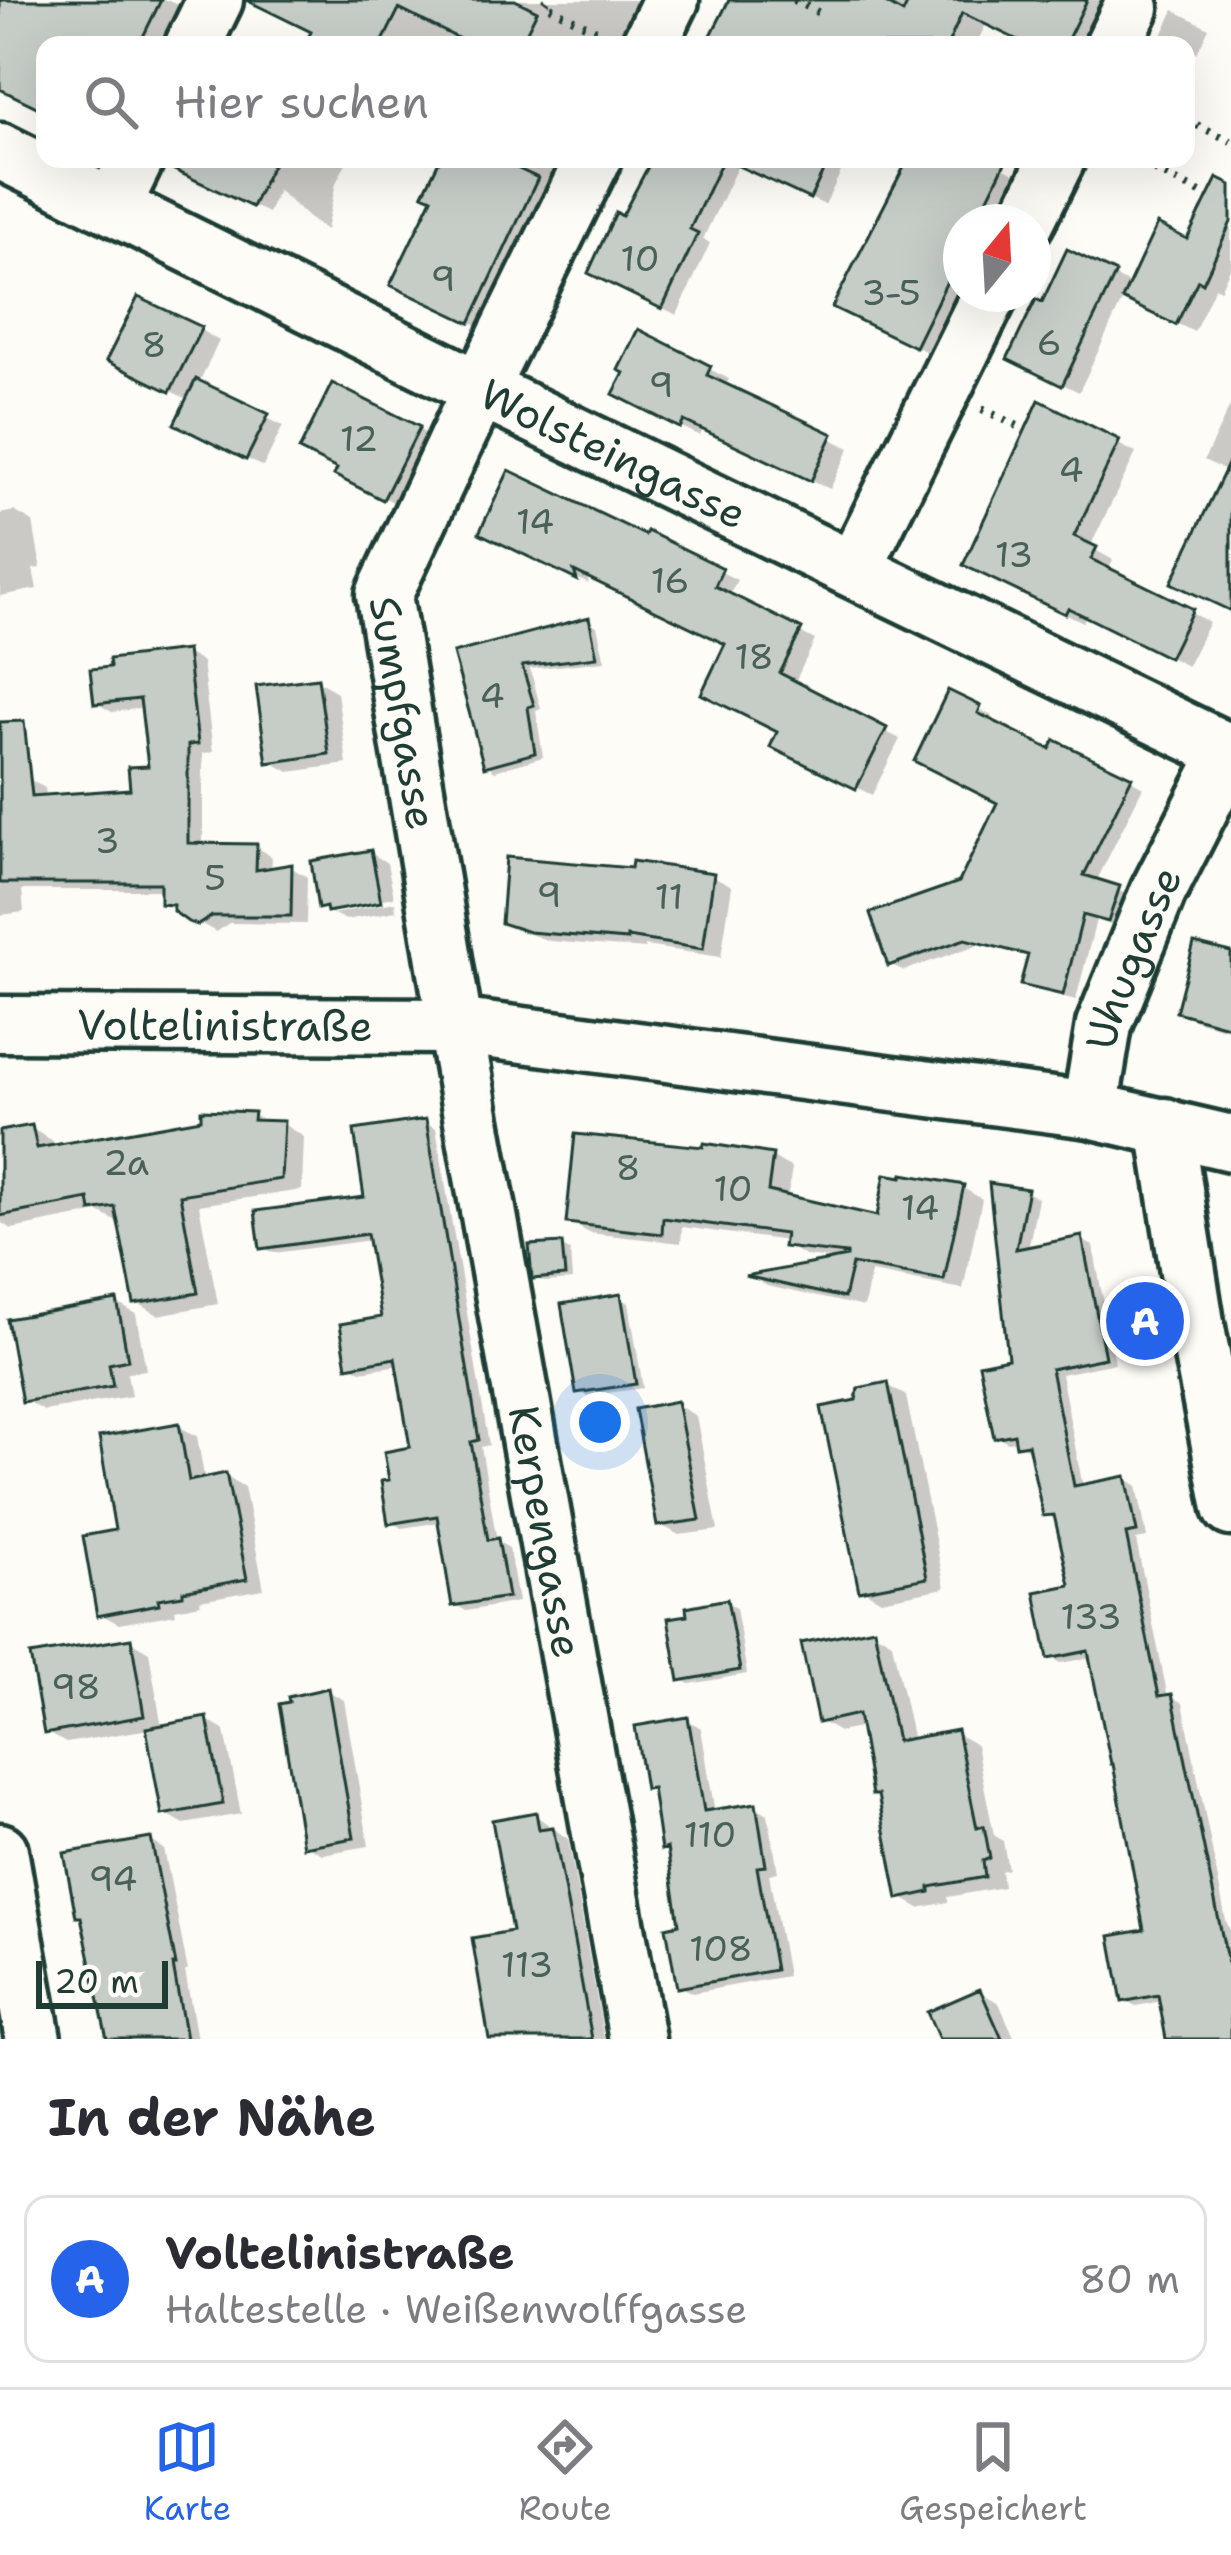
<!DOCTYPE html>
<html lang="de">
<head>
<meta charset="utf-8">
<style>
  body { margin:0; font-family:"Shantell Sans",sans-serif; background:#f2f2f3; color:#2b2b33 }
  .compass { position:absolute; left:943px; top:204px; width:108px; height:108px; border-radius:50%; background:#fff; box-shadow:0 12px 48px #0002; rotate:18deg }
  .scale { position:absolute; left:36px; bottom:30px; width:132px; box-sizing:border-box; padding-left:12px; border:6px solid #1f3d34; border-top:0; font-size:33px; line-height:42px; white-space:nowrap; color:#1f3d34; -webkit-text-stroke:9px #fdfcf7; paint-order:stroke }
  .you { position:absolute; left:600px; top:1422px; width:42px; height:42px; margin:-30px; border:9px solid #fff; border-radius:50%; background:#1a73e8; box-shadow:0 0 0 18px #1a73e833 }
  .badge { display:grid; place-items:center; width:78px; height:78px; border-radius:50%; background:#2563eb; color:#fff; font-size:39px; font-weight:700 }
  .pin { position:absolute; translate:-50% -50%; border:6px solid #fff; box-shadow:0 3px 12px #0006 }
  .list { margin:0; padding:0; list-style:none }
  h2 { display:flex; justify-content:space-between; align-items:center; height:156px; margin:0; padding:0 48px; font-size:51px }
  h2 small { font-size:39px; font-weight:400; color:#7c7c81 }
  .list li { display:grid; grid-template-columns:78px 1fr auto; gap:36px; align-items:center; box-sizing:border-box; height:168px; margin:0 24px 24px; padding:0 24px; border:3px solid #e1e1e2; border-radius:24px }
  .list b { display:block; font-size:45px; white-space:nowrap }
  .list p { margin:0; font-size:39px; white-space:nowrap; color:#7c7c81 }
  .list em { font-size:39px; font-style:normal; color:#7c7c81 }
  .icon { flex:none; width:66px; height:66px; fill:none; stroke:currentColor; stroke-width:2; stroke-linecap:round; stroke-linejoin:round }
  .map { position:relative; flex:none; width:1231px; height:2039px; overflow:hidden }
  .search { position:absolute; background:#fff; box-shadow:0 12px 48px #0002; left:36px; right:36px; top:36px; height:132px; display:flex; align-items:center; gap:30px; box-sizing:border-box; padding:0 42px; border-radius:24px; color:#7c7c81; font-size:45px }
  .sheet { height:348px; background:#fff }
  nav { display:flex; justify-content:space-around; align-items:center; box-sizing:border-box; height:168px; border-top:3px solid #e1e1e2; background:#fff; font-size:33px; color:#7c7c81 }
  nav a { display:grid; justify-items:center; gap:6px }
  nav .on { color:#2563eb }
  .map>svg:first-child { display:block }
  .shadow { fill:#0003 }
  .building { fill:#c6cdc7; stroke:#1f3d34; stroke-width:3 }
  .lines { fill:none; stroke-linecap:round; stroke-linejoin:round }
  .minor-casing { stroke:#1f3d34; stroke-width:63 }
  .path { stroke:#1f3d34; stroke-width:8; stroke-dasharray:3 9; stroke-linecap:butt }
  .minor { stroke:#fdfcf7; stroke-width:54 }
  .labels { text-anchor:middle; stroke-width:12; stroke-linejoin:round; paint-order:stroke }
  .number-label { font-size:36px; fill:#496159 }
  .street-label { font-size:42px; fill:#1f3d34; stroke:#fdfcf7 }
</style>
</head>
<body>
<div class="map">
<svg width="1231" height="2039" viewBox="0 0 1231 2039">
  <rect width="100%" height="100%" fill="#fdfcf7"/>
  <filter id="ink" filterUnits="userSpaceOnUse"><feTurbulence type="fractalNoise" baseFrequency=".00833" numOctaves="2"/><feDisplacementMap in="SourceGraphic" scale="24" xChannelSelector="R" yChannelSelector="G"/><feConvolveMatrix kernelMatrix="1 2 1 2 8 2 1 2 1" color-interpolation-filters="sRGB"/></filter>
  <g filter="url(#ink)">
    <!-- shadow -->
    <path class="shadow" d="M 0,0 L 169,0 L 178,5 L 158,45 L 45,45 L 45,110 L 0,57 Z
      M 288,0 L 647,0 L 626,45 L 311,45 L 314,32 Z
      M 803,0 L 1109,0 L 1088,45 L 1032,45 L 987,22 L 976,45 L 710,45 Z
      M 1174,10 L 1209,28 L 1197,53 L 1186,48 L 1186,45 L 1180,45 L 1162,35 Z
      M 205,159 L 348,159 L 336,183 L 326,230 L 313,222 L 278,190 L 268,213 L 209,185 Z
      M 443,159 L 561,159 L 548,187 L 551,189 L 485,329 L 409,292 L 436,197 Z
      M 655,159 L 847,159 L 825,205 L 738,165 L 703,239 L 710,243 L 677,315 L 606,280 L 623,220 Z
      M 911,159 L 987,159 L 1022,177 L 1000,222 L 961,222 L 961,294 L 935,356 L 855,316 Z
      M 1231,188 L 1231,266 L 1220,290 L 1215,287 L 1194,332 L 1124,297 L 1079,392 L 1027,367 L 1114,276 L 1131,285 L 1189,243 Z
      M 201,330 L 219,341 L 199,383 L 283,426 L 263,467 L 189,429 L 189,400 L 129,370 Z
      M 639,333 L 729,379 L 725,387 L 850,448 L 830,489 L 703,429 L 700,436 L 636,404 Z
      M 334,387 L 427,434 L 393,502 L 338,474 Z
      M 1041,404 L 1136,453 L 1090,547 L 1113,560 L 1108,571 L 1209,622 L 1187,666 L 1086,615 L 1083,622 L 984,574 Z
      M 1231,404 L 1231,609 L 1228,472 L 1204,460 Z
      M 14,511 L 33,522 L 41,568 L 33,569 L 37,589 L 0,596 L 0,514 Z
      M 648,535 L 737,580 L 729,596 L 815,640 L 794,684 L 900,739 L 872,795 L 789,754 L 781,731 L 728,644 L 586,575 L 589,584 L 498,540 L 646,539 Z
      M 588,621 L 597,626 L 605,661 L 530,669 L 541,709 L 536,711 L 543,757 L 495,771 L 487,765 L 456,656 Z
      M 186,653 L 202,662 L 213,752 L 203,753 L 203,846 L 256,847 L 272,857 L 271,871 L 292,868 L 307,877 L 306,924 L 229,923 L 216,932 L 163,903 L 163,890 L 22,890 L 24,912 L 0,915 L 0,781 L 29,779 L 45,788 L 46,798 L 133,792 L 151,769 L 144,708 L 112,712 L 96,703 Z
      M 318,681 L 337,692 L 347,764 L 289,772 L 270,761 Z
      M 950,694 L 992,716 L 989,722 L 1052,753 L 1131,780 L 1143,787 L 1096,882 L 1131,896 L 1121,927 L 1096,920 L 1076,1000 L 1036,990 L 1024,983 L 1030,957 L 980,944 L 903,971 L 890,964 L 962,884 L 1001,802 Z
      M 371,853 L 387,863 L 394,897 L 333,908 L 333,914 L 321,907 Z
      M 713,876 L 732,886 L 721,957 L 645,946 L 645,949 L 550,941 L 523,932 L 504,922 Z
      M 395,902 L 396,911 L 346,920 L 333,914 Z
      M 1231,956 L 1231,1030 L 1198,1021 L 1180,1011 Z
      M 253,1115 L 269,1124 L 283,1124 L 304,1137 L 302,1190 L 199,1205 L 218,1304 L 158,1315 L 136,1302 L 121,1220 L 115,1221 L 99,1212 L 12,1229 L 0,1222 L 0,1134 L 32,1129 L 53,1141 L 54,1148 Z
      M 425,1122 L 436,1128 L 489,1445 L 481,1447 L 497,1541 L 509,1548 L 518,1602 L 466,1611 L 454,1604 L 441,1522 L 402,1528 L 391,1522 L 392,1482 L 413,1450 L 399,1365 L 361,1371 L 350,1365 L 385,1319 L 371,1240 L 274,1253 L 262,1247 L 368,1200 Z
      M 772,1157 L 792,1168 L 787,1199 L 879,1220 L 963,1188 L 982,1199 L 963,1289 L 871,1272 L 864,1307 L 767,1286 L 753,1278 L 840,1260 L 805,1256 L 786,1245 L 787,1241 L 682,1227 L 681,1243 L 589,1233 L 570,1222 Z
      M 992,1186 L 1027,1192 L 1038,1198 L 1028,1250 L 1082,1240 L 1093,1246 L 1115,1363 L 1061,1374 L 1083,1487 L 1126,1479 L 1137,1485 L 1147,1538 L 1136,1540 L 1168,1698 L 1172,1697 L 1183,1703 L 1226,1921 L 1231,1932 L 1231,2039 L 1169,2039 L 1162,2001 L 1136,2006 L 1125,2000 L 1147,1932 L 1093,1657 L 1061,1663 L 1050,1657 L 1074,1587 L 1059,1522 L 1046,1514 L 1030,1450 L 1019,1444 L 1018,1440 L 1008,1442 L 997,1436 L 1011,1360 Z
      M 561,1246 L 570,1251 L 572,1280 L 544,1282 L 535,1277 Z
      M 621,1298 L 629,1303 L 643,1388 L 587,1396 L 578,1391 Z
      M 117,1303 L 136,1314 L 146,1370 L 127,1373 L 131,1396 L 44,1411 L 25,1400 Z
      M 887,1385 L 906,1396 L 945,1588 L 881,1600 L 862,1589 L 858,1403 Z
      M 677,1405 L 696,1416 L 718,1530 L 679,1535 L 659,1524 Z
      M 178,1426 L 197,1436 L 205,1481 L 225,1476 L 244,1487 L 264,1589 L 200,1600 L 201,1604 L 175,1609 L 176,1614 L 119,1624 L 100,1614 L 119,1532 Z
      M 727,1602 L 736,1608 L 747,1674 L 690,1684 L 681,1679 Z
      M 873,1631 L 892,1642 L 913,1741 L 957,1734 L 976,1745 L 994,1835 L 1003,1841 L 1008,1869 L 1001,1871 L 1003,1887 L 948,1897 L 948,1902 L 919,1908 L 900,1897 L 881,1797 L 875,1793 L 863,1727 L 839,1732 L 820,1721 Z
      M 130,1641 L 149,1652 L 162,1728 L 206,1720 L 225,1731 L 241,1814 L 184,1824 L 165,1813 L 149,1729 L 66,1743 L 46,1732 Z
      M 328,1691 L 344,1700 L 369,1846 L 322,1854 L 306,1845 Z
      M 688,1720 L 701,1728 L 715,1813 L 755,1806 L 768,1814 L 778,1872 L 769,1874 L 787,1976 L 692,1993 L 680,1986 L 683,1927 L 670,1851 L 664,1848 L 655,1791 L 648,1787 Z
      M 535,1815 L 568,1839 L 604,2039 L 501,2039 Z
      M 151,1841 L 164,1849 L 188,1971 L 185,1971 L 197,2039 L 109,2039 Z
      M 980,1992 L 999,2003 L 1015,2039 L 943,2039 Z"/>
    <!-- building -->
    <path class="building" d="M 0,0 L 161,0 L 139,45 L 45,45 L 45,111 L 0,89 Z
      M 246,0 L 515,0 L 537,11 L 520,45 L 472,45 L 399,9 L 381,45 L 304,45 L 311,32 Z
      M 729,0 L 880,0 L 903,13 L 909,0 L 1087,0 L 1065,45 L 1028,45 L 962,13 L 949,42 L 955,45 L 706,45 Z
      M 167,159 L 275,159 L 252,207 L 166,166 Z
      M 440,159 L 497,159 L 538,178 L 470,323 L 390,285 L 432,198 L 423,194 Z
      M 652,159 L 829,159 L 810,199 L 723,159 L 690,229 L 698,233 L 662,309 L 588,273 L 616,212 L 622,216 Z
      M 908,159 L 1007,159 L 976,222 L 961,222 L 961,253 L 915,347 L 832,307 Z
      M 1217,178 L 1231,185 L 1231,222 L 1203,283 L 1198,280 L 1176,325 L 1122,299 L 1157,224 L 1187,239 Z
      M 1067,249 L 1116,273 L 1062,386 L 1007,359 L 1036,299 L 1042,302 Z
      M 138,297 L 202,327 L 170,392 L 106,361 Z
      M 638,329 L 711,366 L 707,375 L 833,434 L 811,481 L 684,421 L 680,428 L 613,394 L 624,373 L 618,370 Z
      M 196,379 L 269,414 L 246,460 L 174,424 Z
      M 332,383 L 420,427 L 383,500 L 334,475 L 337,469 L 299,450 Z
      M 1039,400 L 1120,440 L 1074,536 L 1097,547 L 1091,559 L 1193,609 L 1169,658 L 1068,608 L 1065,614 L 963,565 Z
      M 1231,458 L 1231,611 L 1171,583 Z
      M 509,470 L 645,535 L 647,531 L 723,568 L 715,586 L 802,629 L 780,673 L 887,728 L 856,789 L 770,747 L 777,732 L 701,694 L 725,644 L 574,571 L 577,580 L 479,533 Z
      M 589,617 L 597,657 L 522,666 L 534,705 L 528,707 L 535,753 L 484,767 L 453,653 Z
      M 187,650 L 198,744 L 188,745 L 188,843 L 257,844 L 256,870 L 292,864 L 291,916 L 212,916 L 198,925 L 188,922 L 173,911 L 173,905 L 160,904 L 160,883 L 0,883 L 0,722 L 24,721 L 32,796 L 130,789 L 128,767 L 148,766 L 140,699 L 94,704 L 90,669 L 110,667 L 109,659 Z
      M 318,678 L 329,754 L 267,763 L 256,686 Z
      M 948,690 L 981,706 L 978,713 L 1050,749 L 1055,740 L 1132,777 L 1084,875 L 1120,886 L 1108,922 L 1083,915 L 1063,995 L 1020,985 L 1028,955 L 965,939 L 888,966 L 870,913 L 959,882 L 997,803 L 914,761 Z
      M 371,850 L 381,902 L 327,912 L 326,907 L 318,909 L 311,861 Z
      M 506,857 L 631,868 L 632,861 L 714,873 L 703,949 L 627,937 L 627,940 L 529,932 L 501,923 Z
      M 1194,943 L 1231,952 L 1231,1027 L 1176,1012 Z
      M 201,1110 L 254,1112 L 253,1120 L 284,1121 L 281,1179 L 180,1195 L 198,1293 L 134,1304 L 115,1207 L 91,1211 L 89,1199 L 0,1216 L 0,1131 L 32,1125 L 37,1148 L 201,1119 Z
      M 426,1119 L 479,1440 L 471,1442 L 488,1540 L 498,1538 L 508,1597 L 452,1606 L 437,1516 L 388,1524 L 381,1481 L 389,1480 L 384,1452 L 410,1447 L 395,1358 L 347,1367 L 340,1324 L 381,1317 L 367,1234 L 260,1249 L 255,1211 L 364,1197 L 354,1130 Z
      M 575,1134 L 703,1147 L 704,1143 L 773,1154 L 768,1191 L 877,1216 L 885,1174 L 902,1177 L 903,1174 L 964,1185 L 944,1280 L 852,1264 L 844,1298 L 745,1276 L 847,1257 L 847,1254 L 783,1247 L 785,1234 L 663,1218 L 662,1234 L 566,1223 Z
      M 989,1183 L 1028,1189 L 1016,1249 L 1082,1236 L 1105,1358 L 1051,1369 L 1074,1486 L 1126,1476 L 1137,1532 L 1126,1534 L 1159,1696 L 1172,1694 L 1231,1979 L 1231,2039 L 1166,2039 L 1158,1995 L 1122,2002 L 1110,1936 L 1144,1930 L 1113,1764 L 1111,1764 L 1088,1651 L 1048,1659 L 1035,1592 L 1070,1585 L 1054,1515 L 1043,1516 L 1028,1444 L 1016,1446 L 1014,1434 L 994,1438 L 979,1364 L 1008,1358 Z
      M 562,1243 L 565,1276 L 532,1279 L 529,1245 Z
      M 621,1294 L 636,1384 L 576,1393 L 561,1304 Z
      M 117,1300 L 128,1360 L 109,1364 L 113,1386 L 22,1402 L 7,1319 Z
      M 888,1382 L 927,1578 L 859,1591 L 821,1407 L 856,1400 L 858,1388 Z
      M 677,1401 L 700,1520 L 657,1526 L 635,1409 Z
      M 179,1423 L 189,1481 L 226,1473 L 247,1579 L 183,1591 L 183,1595 L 158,1599 L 159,1604 L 97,1616 L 83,1536 L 115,1530 L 99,1437 Z
      M 727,1599 L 740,1670 L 679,1681 L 668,1618 L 687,1615 L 686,1607 Z
      M 874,1628 L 897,1741 L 957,1730 L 977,1828 L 984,1826 L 990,1858 L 983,1861 L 985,1877 L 930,1887 L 930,1892 L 898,1899 L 878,1795 L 872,1795 L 858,1714 L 818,1723 L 801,1643 Z
      M 131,1638 L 144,1716 L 44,1734 L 30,1655 Z
      M 328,1688 L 354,1838 L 303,1847 L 279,1704 L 289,1702 L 288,1697 Z
      M 207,1717 L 223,1804 L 162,1815 L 146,1728 Z
      M 688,1717 L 704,1811 L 756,1803 L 766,1866 L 757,1867 L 775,1970 L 677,1988 L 666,1927 L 679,1924 L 667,1848 L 661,1850 L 652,1788 L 645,1789 L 635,1726 Z
      M 536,1812 L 539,1829 L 553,1827 L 592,2039 L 489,2039 L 472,1938 L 512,1931 L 492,1820 Z
      M 151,1838 L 176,1965 L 173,1965 L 186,2039 L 107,2039 L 81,1917 L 76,1917 L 64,1853 Z
      M 980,1989 L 1002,2039 L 939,2039 L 927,2012 Z"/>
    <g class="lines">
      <defs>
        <g id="minor">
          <path d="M 193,45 L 215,0"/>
          <path d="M 649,45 L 671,0"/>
          <path d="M 1113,45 L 1131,8"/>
          <path id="s1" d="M 0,151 L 480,389 L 1231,753"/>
          <path id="s2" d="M 593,159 L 480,389 L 384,595 L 455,1026 L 637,2039"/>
          <path d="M 113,206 L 136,159"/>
          <path d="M 1026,222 L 1057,159"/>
          <path d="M 854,569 L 990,294"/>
          <path id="s3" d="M 0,1024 L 455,1026 L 1090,1110 L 1231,1143"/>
          <path id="s4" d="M 1090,1110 L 1104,1025 L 1158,892 L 1231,749"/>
          <path d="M 1165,1126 L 1196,1323 L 1231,1508"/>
          <path d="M 0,1851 L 33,2039"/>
        </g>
      </defs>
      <!-- minor casing -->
      <use href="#minor" class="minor-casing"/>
      <!-- path -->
      <path class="path" d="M 547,0 L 544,4 L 603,34
        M 794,0 L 823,15
        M 1186,120 L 1231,141
        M 1133,159 L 1208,197
        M 982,409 L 1024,429"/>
      <!-- minor -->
      <use href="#minor" class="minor"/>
    </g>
  </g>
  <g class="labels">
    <!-- number labels -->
    <g class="number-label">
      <text x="640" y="271">10</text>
      <text x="443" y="291">9</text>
      <text x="891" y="305">3-5</text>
      <text x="1049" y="355">6</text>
      <text x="154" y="357">8</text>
      <text x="661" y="397">9</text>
      <text x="359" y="451">12</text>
      <text x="1071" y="482">4</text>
      <text x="535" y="534">14</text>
      <text x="1014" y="567">13</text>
      <text x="670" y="593">16</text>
      <text x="754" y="669">18</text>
      <text x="492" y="708">4</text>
      <text x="107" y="853">3</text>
      <text x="215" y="890">5</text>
      <text x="549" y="907">9</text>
      <text x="669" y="909">11</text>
      <text x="126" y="1175">2a</text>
      <text x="628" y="1180">8</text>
      <text x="733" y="1201">10</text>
      <text x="920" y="1220">14</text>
      <text x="1091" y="1629">133</text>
      <text x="76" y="1699">98</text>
      <text x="710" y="1847">110</text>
      <text x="113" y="1891">94</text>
      <text x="721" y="1961">108</text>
      <text x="527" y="1977">113</text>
    </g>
    <!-- street labels -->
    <g class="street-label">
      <text dy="15" stroke="none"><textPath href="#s1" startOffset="684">Wolsteingasse</textPath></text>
      <text dy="15" stroke="none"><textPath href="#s2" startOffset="603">Sumpfgasse</textPath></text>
      <text dy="15" stroke="none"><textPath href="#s4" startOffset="159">Uhugasse</textPath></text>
      <text dy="15" stroke="none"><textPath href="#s3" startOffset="225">Voltelinistraße</textPath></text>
      <text dy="15" stroke="none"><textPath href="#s2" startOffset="1434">Kerpengasse</textPath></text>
    </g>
  </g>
</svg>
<svg class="compass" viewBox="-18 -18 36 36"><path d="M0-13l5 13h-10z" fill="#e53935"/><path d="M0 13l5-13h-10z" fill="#7c7c81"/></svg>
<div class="scale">20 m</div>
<div class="you"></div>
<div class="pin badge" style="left:1145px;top:1321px">A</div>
<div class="search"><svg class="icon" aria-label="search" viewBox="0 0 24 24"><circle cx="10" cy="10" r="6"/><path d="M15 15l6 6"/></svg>Hier suchen</div>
</div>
<section class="sheet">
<h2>In der Nähe<small></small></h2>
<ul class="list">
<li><span class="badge">A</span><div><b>Voltelinistraße</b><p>Haltestelle · Weißenwolffgasse</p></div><em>80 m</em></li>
</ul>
</section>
<nav>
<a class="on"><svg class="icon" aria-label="map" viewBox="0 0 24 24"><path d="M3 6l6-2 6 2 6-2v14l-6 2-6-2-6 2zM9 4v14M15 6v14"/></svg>Karte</a>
<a><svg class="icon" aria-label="directions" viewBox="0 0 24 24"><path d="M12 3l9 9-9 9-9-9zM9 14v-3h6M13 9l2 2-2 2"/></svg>Route</a>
<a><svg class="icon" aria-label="saved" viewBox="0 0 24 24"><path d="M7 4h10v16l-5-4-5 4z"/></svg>Gespeichert</a>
</nav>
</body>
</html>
